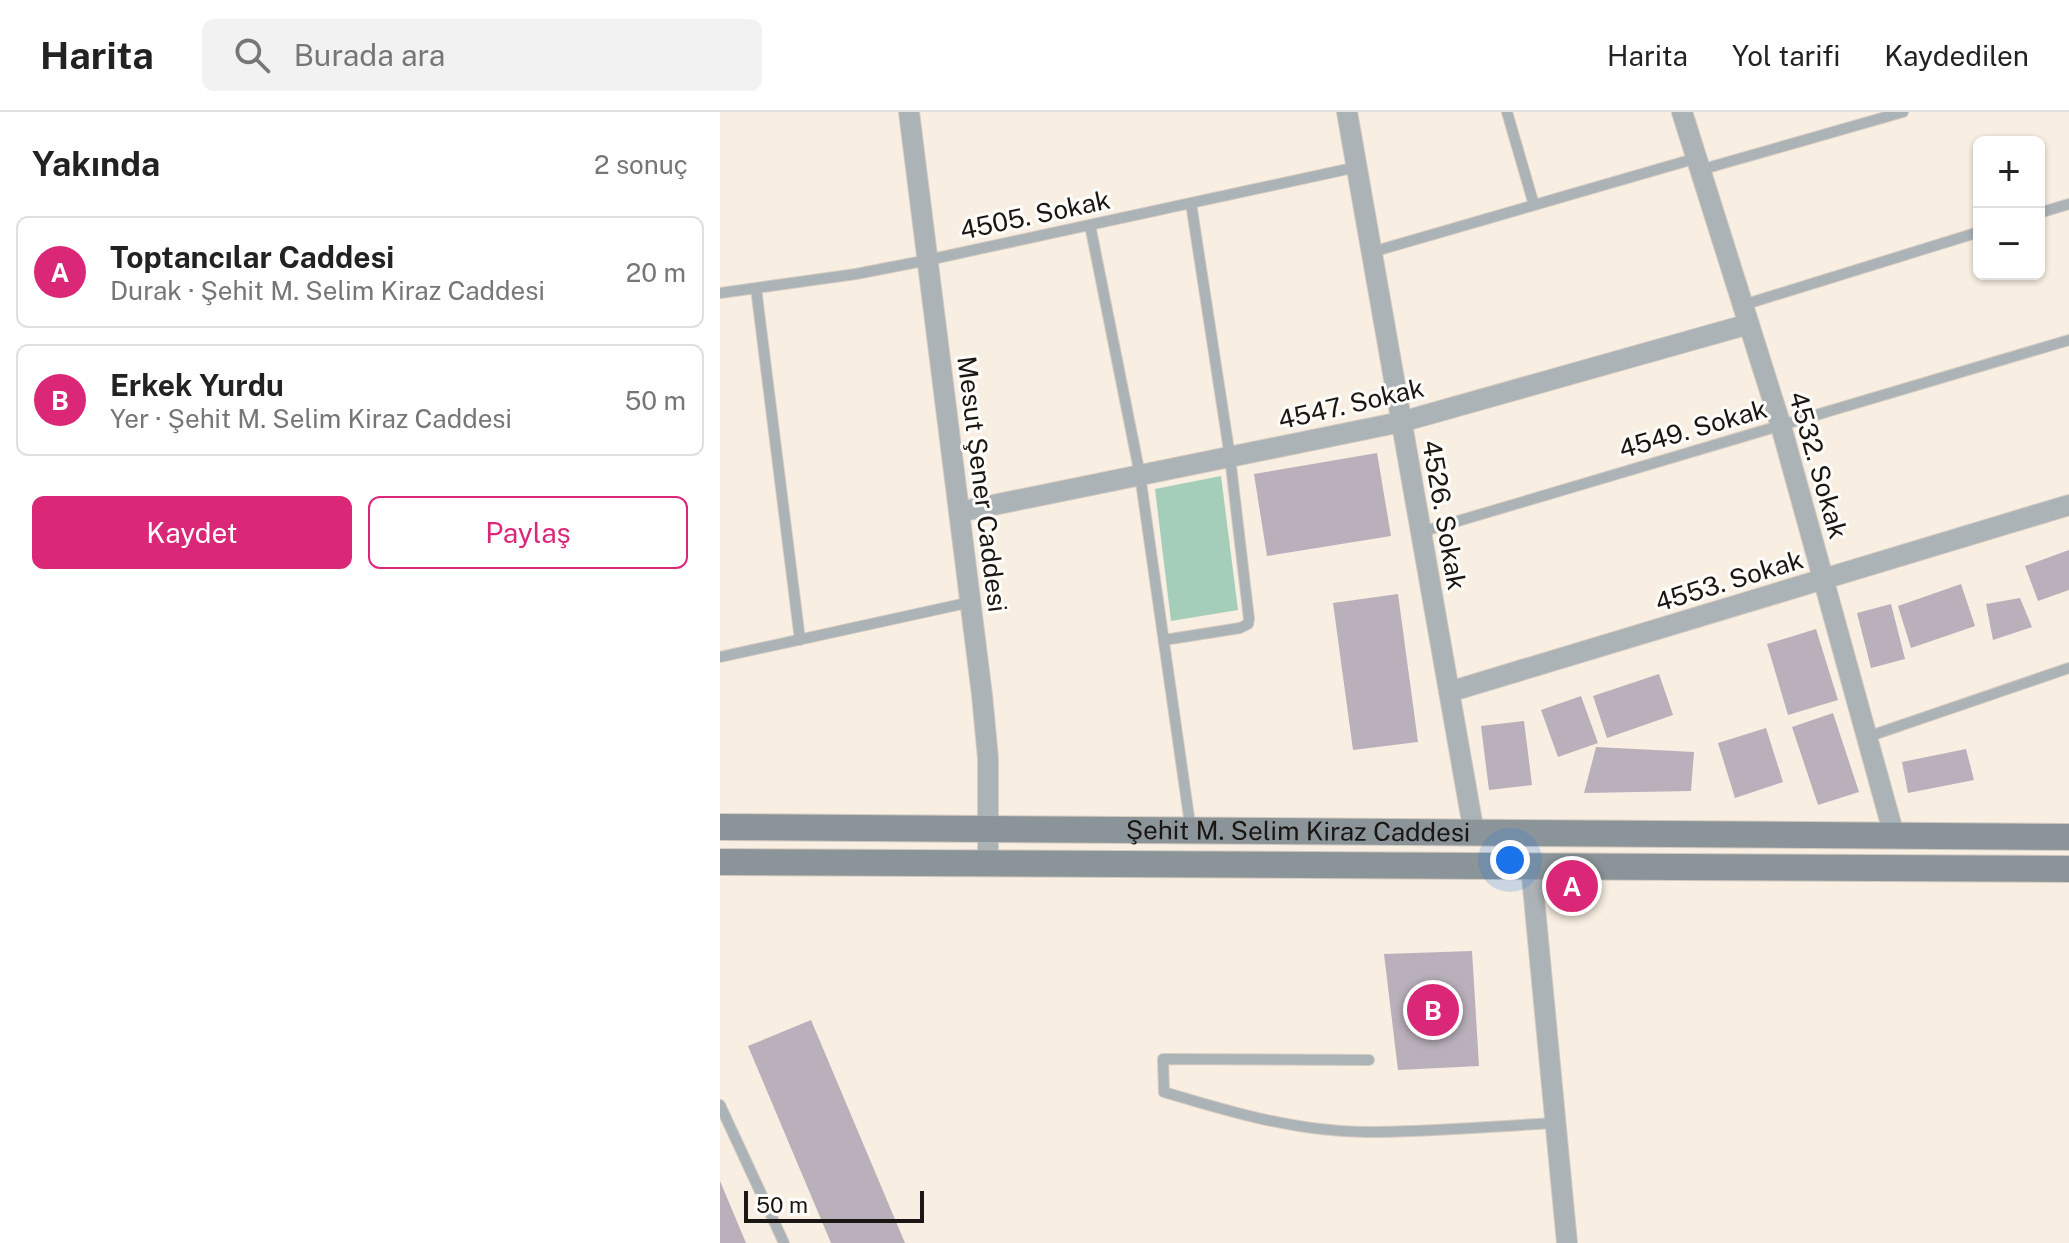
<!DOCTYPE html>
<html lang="tr">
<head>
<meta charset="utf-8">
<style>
  body { margin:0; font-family:"Public Sans",sans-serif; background:#f2f2f2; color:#222 }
  .controls { position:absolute; right:24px; top:24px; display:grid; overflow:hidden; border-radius:12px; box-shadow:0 2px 6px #0004 }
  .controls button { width:72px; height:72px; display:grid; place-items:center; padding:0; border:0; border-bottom:2px solid #e0e0e0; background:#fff; color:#222; font:40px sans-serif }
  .scale { position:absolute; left:24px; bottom:20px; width:180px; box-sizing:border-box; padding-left:8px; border:4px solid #1a1613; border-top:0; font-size:22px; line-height:28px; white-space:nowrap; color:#1a1613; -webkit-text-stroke:6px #fffdfa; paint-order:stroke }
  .you { position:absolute; left:790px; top:748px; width:28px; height:28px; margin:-20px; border:6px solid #fff; border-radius:50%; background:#1a73e8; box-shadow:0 0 0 12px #1a73e833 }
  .badge { display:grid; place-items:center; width:52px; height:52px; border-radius:50%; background:#db2777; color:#fff; font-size:26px; font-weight:700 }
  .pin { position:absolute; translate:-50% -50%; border:4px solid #fff; box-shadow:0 2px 8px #0006 }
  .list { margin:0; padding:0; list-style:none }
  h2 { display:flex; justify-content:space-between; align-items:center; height:104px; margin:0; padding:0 32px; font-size:34px }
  h2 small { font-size:26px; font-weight:400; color:#767676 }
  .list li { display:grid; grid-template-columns:52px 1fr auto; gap:24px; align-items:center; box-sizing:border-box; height:112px; margin:0 16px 16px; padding:0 16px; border:2px solid #e0e0e0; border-radius:12px }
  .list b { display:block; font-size:30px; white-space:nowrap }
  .list p { margin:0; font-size:26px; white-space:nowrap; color:#767676 }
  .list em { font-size:26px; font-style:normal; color:#767676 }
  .actions { display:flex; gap:16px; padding:24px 32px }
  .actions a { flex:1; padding:18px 0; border:2px solid #db2777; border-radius:12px; text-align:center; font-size:28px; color:#db2777 }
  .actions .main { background:#db2777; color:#fff }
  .icon { flex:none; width:44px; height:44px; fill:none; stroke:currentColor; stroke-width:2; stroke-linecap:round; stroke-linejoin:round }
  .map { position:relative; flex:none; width:1349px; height:1131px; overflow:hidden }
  header { display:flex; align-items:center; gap:48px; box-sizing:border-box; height:112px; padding:0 40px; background:#fff; border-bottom:2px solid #e0e0e0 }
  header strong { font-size:38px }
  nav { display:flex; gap:44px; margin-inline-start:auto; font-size:28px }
  .search { width:560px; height:72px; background:#f2f2f2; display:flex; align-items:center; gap:20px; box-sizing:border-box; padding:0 28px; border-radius:12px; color:#767676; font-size:30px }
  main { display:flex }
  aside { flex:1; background:#fff }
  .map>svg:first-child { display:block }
  .green { fill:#a4ceba }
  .building { fill:#b9b0bb }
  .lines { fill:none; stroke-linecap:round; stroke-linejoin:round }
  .lane-casing { stroke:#d4cbc1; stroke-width:12 }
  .street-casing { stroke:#d4cbc1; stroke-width:22 }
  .secondary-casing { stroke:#d4cbc1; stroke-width:28 }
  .lane { stroke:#acb3b6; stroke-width:10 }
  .street { stroke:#acb3b6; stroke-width:20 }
  .secondary { stroke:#8b9599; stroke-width:26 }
  .labels { text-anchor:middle; stroke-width:6; stroke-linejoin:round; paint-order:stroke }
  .street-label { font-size:26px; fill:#1a1613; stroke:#fffdfa }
</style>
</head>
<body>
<header>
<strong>Harita</strong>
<div class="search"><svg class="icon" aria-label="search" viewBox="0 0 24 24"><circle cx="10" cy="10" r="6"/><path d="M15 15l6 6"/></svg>Burada ara</div>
<nav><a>Harita</a><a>Yol tarifi</a><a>Kaydedilen</a></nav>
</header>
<main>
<aside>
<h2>Yakında<small>2 sonuç</small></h2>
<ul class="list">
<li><span class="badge">A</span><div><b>Toptancılar Caddesi</b><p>Durak · Şehit M. Selim Kiraz Caddesi</p></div><em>20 m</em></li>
<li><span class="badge">B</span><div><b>Erkek Yurdu</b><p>Yer · Şehit M. Selim Kiraz Caddesi</p></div><em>50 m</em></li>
</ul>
<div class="actions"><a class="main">Kaydet</a><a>Paylaş</a></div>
</aside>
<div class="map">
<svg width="1349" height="1131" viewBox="0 0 1349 1131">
  <rect width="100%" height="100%" fill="#f8eee2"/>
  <!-- green -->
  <path class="green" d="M 501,364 L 518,498 L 451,509 L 435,377 Z"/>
  <!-- building -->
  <path class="building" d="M 657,341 L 671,424 L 547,444 L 534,362 Z
    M 1349,438 L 1349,478 L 1318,489 L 1305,454 Z
    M 1241,472 L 1255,514 L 1191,536 L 1178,494 Z
    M 678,482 L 698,630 L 633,638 L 613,491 Z
    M 1300,486 L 1312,515 L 1273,528 L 1266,492 Z
    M 1171,492 L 1185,547 L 1151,556 L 1137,501 Z
    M 1096,517 L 1118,588 L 1068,603 L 1047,532 Z
    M 939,562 L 953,603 L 887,626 L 873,584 Z
    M 861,584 L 878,631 L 838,645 L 821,598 Z
    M 1113,601 L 1139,680 L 1098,693 L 1072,615 Z
    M 804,609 L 812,673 L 769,678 L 761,614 Z
    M 1046,616 L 1063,670 L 1015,686 L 998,631 Z
    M 876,635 L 974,640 L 971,679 L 864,681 Z
    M 1246,637 L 1254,668 L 1188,681 L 1182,650 Z
    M 752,839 L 759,954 L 678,958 L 664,842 Z
    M 91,908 L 185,1131 L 111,1131 L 28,934 Z
    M 0,1069 L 26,1131 L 0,1131 Z"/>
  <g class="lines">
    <defs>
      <path id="lane" d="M 787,0 L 814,93
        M 980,58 L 1183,0
        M 1319,101 L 1349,92
        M 370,113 L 420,363 L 471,719
        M 652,140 L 977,46
        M 36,176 L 80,528
        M 0,181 L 136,162 L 208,148 L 637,55
        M 1023,193 L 1259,120
        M 701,420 L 1349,228
        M 444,528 L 520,516 L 528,512 L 529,507 L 510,345 L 471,91
        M 0,545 L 251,490
        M 1147,625 L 1349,556
        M 649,948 L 443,947 L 444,980 C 510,1000 578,1020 647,1020 C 710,1020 773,1014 836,1011
        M 0,993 L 64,1131"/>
      <path id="street" d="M 189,0 L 262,583 L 268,646 L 268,751
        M 627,0 L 754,721
        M 962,0 L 1061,314 L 1174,723
        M 239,400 L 681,310 L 1029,212
        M 729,580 L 1349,393
        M 811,754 L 847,1131"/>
      <g id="secondary">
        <path id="s1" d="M 0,715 L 1349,725"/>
        <path d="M 0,750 L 1349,757"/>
      </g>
    </defs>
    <!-- lane casing -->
    <use href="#lane" class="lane-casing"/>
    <!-- street casing -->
    <use href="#street" class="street-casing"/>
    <!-- secondary casing -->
    <use href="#secondary" class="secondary-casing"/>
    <!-- lane -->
    <use href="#lane" class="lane"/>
    <!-- street -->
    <use href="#street" class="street"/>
    <!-- secondary -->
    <use href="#secondary" class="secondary"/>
  </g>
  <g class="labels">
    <!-- street labels -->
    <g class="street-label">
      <text transform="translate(315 103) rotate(-12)" y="9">4505. Sokak</text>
      <text transform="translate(631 292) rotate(-13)" y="9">4547. Sokak</text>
      <text transform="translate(973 317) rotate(-16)" y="9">4549. Sokak</text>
      <text transform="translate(1098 353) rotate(74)" y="9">4532. Sokak</text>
      <text transform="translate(262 372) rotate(83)" y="9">Mesut Şener Caddesi</text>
      <text transform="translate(724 403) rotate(80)" y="9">4526. Sokak</text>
      <text transform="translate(1009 469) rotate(-17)" y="9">4553. Sokak</text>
      <text dy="9" stroke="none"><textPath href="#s1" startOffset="578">Şehit M. Selim Kiraz Caddesi</textPath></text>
    </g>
  </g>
</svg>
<div class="controls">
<button>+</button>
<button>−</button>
</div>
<div class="scale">50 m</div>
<div class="you"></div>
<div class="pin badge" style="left:852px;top:774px">A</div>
<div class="pin badge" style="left:713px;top:898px">B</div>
</div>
</main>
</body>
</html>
